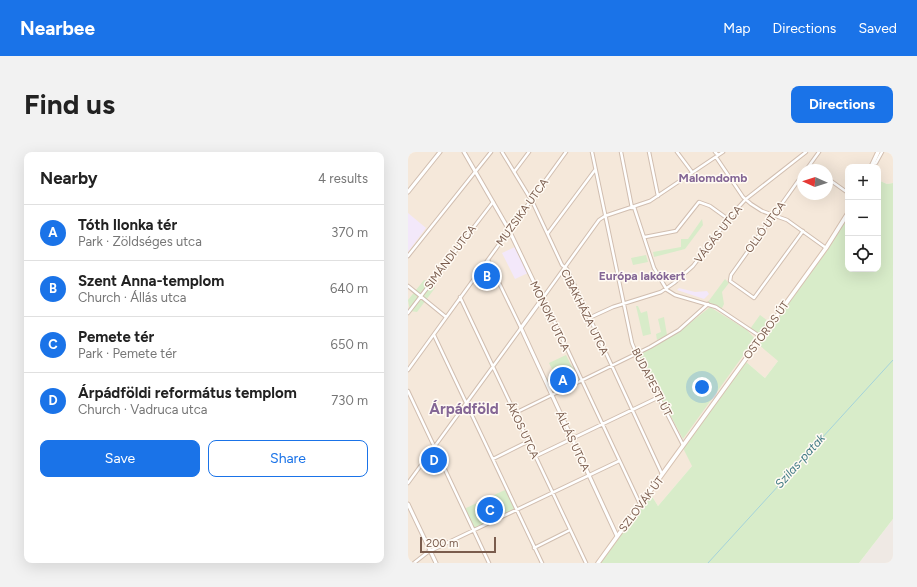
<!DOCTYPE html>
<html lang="en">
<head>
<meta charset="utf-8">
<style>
  body { margin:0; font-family:Figtree,sans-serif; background:#f2f2f2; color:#222 }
  .controls { position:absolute; right:12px; top:12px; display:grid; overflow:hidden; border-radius:8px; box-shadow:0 4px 16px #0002 }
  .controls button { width:36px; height:36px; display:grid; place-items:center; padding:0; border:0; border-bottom:1px solid #e0e0e0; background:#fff; color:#222; font:20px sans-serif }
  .compass { position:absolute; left:389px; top:12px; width:36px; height:36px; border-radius:50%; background:#fff; box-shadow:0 4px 16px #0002; rotate:273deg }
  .scale { position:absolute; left:12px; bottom:10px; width:76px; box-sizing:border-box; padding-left:4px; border:2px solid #7a5c4d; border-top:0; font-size:11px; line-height:14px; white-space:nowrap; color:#7a5c4d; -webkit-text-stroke:3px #fffaf3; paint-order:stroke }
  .you { position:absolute; left:294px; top:235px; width:14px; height:14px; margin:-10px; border:3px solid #fff; border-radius:50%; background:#1a73e8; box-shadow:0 0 0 6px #1a73e833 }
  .badge { display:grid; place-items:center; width:26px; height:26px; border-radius:50%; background:#1a73e8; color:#fff; font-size:13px; font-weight:700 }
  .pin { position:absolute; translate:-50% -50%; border:2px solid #fff; box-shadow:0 1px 4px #0006 }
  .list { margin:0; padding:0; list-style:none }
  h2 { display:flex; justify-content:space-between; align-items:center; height:52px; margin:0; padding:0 16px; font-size:17px }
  h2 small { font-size:13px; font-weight:400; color:#767676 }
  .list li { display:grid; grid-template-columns:26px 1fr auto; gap:12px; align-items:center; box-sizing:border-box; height:56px; padding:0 16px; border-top:1px solid #e0e0e0 }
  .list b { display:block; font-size:15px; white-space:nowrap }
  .list p { margin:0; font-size:13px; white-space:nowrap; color:#767676 }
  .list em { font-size:13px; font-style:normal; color:#767676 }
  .actions { display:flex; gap:8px; padding:12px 16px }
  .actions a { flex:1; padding:9px 0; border:1px solid #1a73e8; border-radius:8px; text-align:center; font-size:14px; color:#1a73e8 }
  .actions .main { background:#1a73e8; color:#fff }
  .icon { flex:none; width:22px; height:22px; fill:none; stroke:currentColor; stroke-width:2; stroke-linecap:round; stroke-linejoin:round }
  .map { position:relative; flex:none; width:485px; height:411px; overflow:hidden; border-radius:8px }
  header { display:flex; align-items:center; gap:24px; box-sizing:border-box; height:56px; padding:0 20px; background:#1a73e8; color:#fff }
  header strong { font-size:19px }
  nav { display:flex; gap:22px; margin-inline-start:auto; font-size:14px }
  .intro { display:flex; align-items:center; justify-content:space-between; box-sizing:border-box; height:96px; padding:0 24px }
  h1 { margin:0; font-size:28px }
  .button { padding:10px 18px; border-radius:8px; background:#1a73e8; color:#fff; font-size:14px; font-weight:700 }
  main { display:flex; gap:24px; padding:0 24px }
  aside { flex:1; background:#fff; border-radius:8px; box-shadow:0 4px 16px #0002 }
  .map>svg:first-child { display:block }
  .residential { fill:#f5e8da; fill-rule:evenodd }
  .industrial { fill:#efe9e4 }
  .education { fill:#f3e8fa }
  .green { fill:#d8ecc9 }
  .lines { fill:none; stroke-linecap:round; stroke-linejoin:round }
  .stream { stroke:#a5d3da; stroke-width:1 }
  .minor-casing { stroke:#d1beb0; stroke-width:4.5 }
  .tertiary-casing { stroke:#d1beb0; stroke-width:5 }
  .secondary-casing { stroke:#d6c0b0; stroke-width:5.5 }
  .minor { stroke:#fff; stroke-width:2.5 }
  .tertiary { stroke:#fff; stroke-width:3 }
  .secondary { stroke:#fff; stroke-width:3.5 }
  .labels { text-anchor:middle; stroke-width:3; stroke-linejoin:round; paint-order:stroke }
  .street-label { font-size:11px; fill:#7a5c4d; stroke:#fffaf3 }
  .neighbourhood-label { font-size:12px; font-weight:bold; fill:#846695; stroke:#fffaf3 }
  .water-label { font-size:12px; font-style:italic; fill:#437c86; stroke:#fffaf3 }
  .district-label { font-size:15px; font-weight:bold; fill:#846695; stroke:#fffaf3 }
</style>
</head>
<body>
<header>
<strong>Nearbee</strong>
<nav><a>Map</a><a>Directions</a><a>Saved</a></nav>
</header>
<div class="intro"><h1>Find us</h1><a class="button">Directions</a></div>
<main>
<aside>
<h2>Nearby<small>4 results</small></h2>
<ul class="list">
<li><span class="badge">A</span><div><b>Tóth Ilonka tér</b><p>Park · Zöldséges utca</p></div><em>370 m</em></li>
<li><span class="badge">B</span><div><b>Szent Anna-templom</b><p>Church · Állás utca</p></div><em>640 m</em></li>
<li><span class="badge">C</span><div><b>Pemete tér</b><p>Park · Pemete tér</p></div><em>650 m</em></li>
<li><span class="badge">D</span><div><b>Árpádföldi református templom</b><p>Church · Vadruca utca</p></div><em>730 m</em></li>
</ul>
<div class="actions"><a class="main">Save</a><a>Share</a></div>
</aside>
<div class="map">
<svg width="485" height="411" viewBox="0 0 485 411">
  <rect width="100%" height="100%" fill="#fdf6ec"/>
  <!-- residential -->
  <path class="residential" d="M 0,0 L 485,0 L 485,31 L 479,32 L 470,28 L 470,15 L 440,15 L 440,62 L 370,209 L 357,226 L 337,209 L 284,314 L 250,354 L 242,341 L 191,411 L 0,411 ZM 395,18 L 419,18 L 419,42 L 395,42 Z"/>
  <!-- industrial -->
  <path class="industrial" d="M 485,367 L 485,411 L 451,411 Z"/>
  <!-- education -->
  <path class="education" d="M 0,61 L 18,76 L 0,100 Z
    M 107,95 L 120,121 L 107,127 L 94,101 Z
    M 271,136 L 287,140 L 299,139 L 301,142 L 296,147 L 269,138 Z"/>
  <!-- green -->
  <path class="green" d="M 470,28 L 479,32 L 485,31 L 485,367 L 451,411 L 191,411 L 242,341 L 250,354 L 284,314 L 275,296 L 337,209 L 357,226 L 370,209 L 350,192 L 440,62 L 440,117 L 470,117 Z
    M 294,67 L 295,73 L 277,97 L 246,105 L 245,100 L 273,95 L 273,87 L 280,87 Z
    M 238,103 L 240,110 L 225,113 L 223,106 Z
    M 317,127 L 321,131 L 314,140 L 316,152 L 313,158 L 300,150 Z
    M 16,128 L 24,130 L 27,136 L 9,160 L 2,159 L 0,148 Z
    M 228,154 L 230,154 L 233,161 L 239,159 L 243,182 L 235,184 Z
    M 302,155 L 339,178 L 347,187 L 275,287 L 230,203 L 272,179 Z
    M 352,163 L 360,169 L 351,183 L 342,177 Z
    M 256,165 L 259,183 L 249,188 L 248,182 L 253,180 L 250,167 Z
    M 158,203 L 164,215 L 147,223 L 141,211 Z
    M 165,215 L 171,229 L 144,241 L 139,227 Z
    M 99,337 L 109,358 L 66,378 L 56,357 Z"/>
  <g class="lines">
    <!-- stream -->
    <path class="stream" d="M 300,411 L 485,208"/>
    <defs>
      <path id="minor" d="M 94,0 L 125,51 L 154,113 L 159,117 L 254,322
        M 184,0 L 224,191 L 229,203 L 275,293
        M 213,0 L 224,56
        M 241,0 L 250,44
        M 269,0 L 284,20
        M 307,0 L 310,3
        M 308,5 L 335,45 L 343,52 L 354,59 L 379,68 L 418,96
        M 465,11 L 468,11 L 474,0
        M 402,13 L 409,18
        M 398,18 L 411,0
        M 106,20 L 121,0
        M 419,26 L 440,41
        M 226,55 L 246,116 L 259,138 L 267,143 L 308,155 L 353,185
        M 395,79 L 346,146 L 322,129 L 323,123 L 395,22
        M 140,81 L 187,18
        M 237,85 L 268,79 L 291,50 L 302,54 L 320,67
        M 0,104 L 83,0
        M 0,134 L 38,165
        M 52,145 L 178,411
        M 0,161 L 85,50
        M 181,166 L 205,155 L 253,140 L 266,131 L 285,114 L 327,59 L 338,47 L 398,0
        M 26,183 L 134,411
        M 0,218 L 158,0
        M 0,239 L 81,411
        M 107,261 L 242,195 L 271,178 L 300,152
        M 128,304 L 251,245
        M 85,307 L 121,289
        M 0,331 L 113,176 L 80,108
        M 232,352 L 139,154 L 134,147 L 191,68 L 197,64 L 242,49 L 315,0
        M 126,396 L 162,378
        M 6,411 L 20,400 L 211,309"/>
      <path id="tertiary" d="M 56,0 L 101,78 L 134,147 L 113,176 L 209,384
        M 0,40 L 32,0
        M 0,352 L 28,411"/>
      <path id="secondary" d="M 463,15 L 470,0
        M 190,411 L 418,96 L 440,61"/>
    </defs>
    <!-- minor casing -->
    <use href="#minor" class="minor-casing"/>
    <!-- tertiary casing -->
    <use href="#tertiary" class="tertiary-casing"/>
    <!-- secondary casing -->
    <use href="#secondary" class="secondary-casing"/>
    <!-- minor -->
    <use href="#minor" class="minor"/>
    <!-- tertiary -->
    <use href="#tertiary" class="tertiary"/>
    <!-- secondary -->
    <use href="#secondary" class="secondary"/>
  </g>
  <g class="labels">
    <!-- street labels -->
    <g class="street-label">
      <text transform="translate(114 60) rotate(-54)" y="4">MUZSIKA UTCA</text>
      <text transform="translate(357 75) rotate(-54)" y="4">OLLÓ UTCA</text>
      <text transform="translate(310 82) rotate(-52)" y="4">VÁGÁS UTCA</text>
      <text transform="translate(42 105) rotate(-53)" y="4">SIMÁNDI UTCA</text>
      <text transform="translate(177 160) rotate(64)" y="4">CIBAKHÁZA UTCA</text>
      <text transform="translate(142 164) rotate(64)" y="4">MONOKI UTCA</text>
      <text transform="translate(358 178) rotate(-54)" y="4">OSTOROS ÚT</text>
      <text transform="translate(244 230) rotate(63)" y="4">BUDAPESTI ÚT</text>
      <text transform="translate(115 278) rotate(65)" y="4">ÁKOS UTCA</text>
      <text transform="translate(165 289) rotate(65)" y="4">ÁLLÁS UTCA</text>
      <text transform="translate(233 352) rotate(-53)" y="4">SZLOVÁK ÚT</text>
    </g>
    <!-- neighbourhood labels -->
    <g class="neighbourhood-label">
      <text x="305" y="30">Malomdomb</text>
      <text x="234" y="128">Európa lakókert</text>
    </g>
    <!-- water labels -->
    <g class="water-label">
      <text transform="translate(392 309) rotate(-48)" y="4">Szilas-patak</text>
    </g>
    <!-- district labels -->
    <g class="district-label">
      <text x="56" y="262">Árpádföld</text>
    </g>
  </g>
</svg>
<div class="controls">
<button>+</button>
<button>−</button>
<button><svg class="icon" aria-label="locate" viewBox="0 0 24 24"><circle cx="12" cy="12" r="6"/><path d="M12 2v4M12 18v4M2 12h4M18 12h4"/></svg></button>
</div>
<svg class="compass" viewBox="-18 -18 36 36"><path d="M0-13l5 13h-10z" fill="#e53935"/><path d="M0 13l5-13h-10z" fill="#767676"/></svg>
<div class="scale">200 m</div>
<div class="you"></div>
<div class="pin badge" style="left:155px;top:228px">A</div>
<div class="pin badge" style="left:79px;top:124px">B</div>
<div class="pin badge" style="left:82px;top:358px">C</div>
<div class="pin badge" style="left:26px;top:308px">D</div>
</div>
</main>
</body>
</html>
